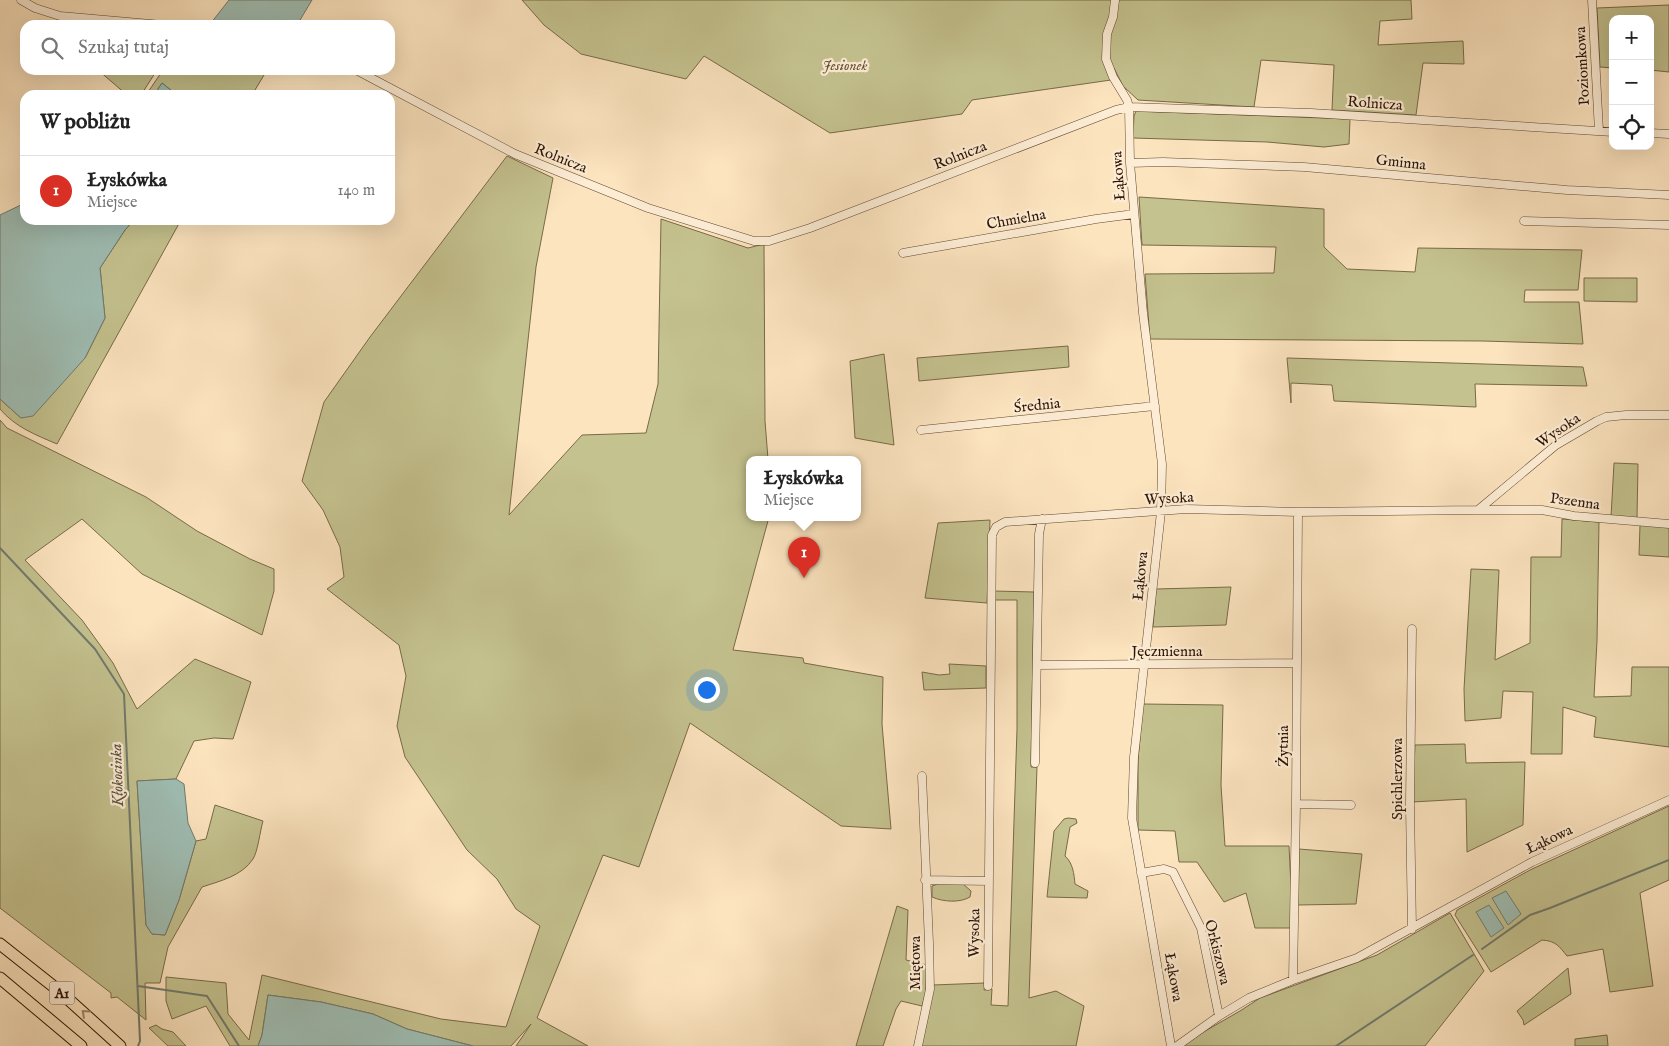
<!DOCTYPE html>
<html lang="pl">
<head>
<meta charset="utf-8">
<style>
  body { margin:0; font-family:"IM FELL English",serif; background:#f6f6f6; color:#222 }
  .controls { position:absolute; right:15px; top:15px; display:grid; overflow:hidden; border-radius:10px; box-shadow:0 5px 20px #0002 }
  .controls button { width:45px; height:45px; display:grid; place-items:center; padding:0; border:0; border-bottom:1px solid #e0e0e0; background:#fff; color:#222; font:25px sans-serif }
  .you { position:absolute; left:706px; top:689px; width:18px; height:18px; margin:-12px; border:4px solid #fff; border-radius:50%; background:#1a73e8; box-shadow:0 0 0 8px #1a73e833 }
  .badge { display:grid; place-items:center; width:32px; height:32px; border-radius:50%; background:#d93025; color:#fff; font-size:16px; font-weight:700 }
  .pin { position:absolute; translate:-50% -41px; filter:drop-shadow(0 1px 2px #0008) }
  .pin::after { content:''; position:absolute; top:26px; width:18px; height:15px; background:inherit; clip-path:polygon(0 0,100% 0,50% 100%) }
  .popup { position:absolute; left:746px; top:456px; width:115px; height:65px; box-sizing:border-box; display:grid; place-content:center; border-radius:10px; background:#fff; filter:drop-shadow(0 1px 4px #0005); font-size:16px; white-space:nowrap; color:#767676 }
  .popup b { font-size:19px; color:#222 }
  .popup::after { content:''; position:absolute; left:50%; top:100%; margin-left:-10px; border:10px solid transparent; border-top-color:#fff }
  .list { margin:0; padding:0; list-style:none }
  h2 { display:flex; justify-content:space-between; align-items:center; height:65px; margin:0; padding:0 20px; font-size:21px }
  h2 small { font-size:16px; font-weight:400; color:#767676 }
  .list li { display:grid; grid-template-columns:32px 1fr auto; gap:15px; align-items:center; box-sizing:border-box; height:70px; padding:0 20px; border-top:1px solid #e0e0e0 }
  .list b { display:block; font-size:19px; white-space:nowrap }
  .list p { margin:0; font-size:16px; white-space:nowrap; color:#767676 }
  .list em { font-size:16px; font-style:normal; color:#767676 }
  .icon { flex:none; width:28px; height:28px; fill:none; stroke:currentColor; stroke-width:2; stroke-linecap:round; stroke-linejoin:round }
  .map { position:relative; flex:none; width:1669px; height:1046px; overflow:hidden }
  .search { position:absolute; background:#fff; box-shadow:0 5px 20px #0002; left:20px; top:20px; width:375px; height:55px; display:flex; align-items:center; gap:12px; box-sizing:border-box; padding:0 18px; border-radius:15px; color:#767676; font-size:19px }
  .panel { position:absolute; background:#fff; box-shadow:0 5px 20px #0002; left:20px; top:90px; width:375px; height:135px; border-radius:15px }
  .map>svg:first-child { display:block }
  .green { fill:#c4c28f; stroke:#796a48 }
  .water { fill:#9fbeb4; stroke:#727a6d }
  .lines { fill:none; stroke-linecap:round; stroke-linejoin:round }
  .stream { stroke:#727a6d; stroke-width:2 }
  .minor-casing { stroke:#624731; stroke-width:9 }
  .highway-casing { stroke:#2e1302; stroke-width:13 }
  .minor { stroke:#fdedd5; stroke-width:8 }
  .highway { stroke:#fce4bf; stroke-width:11 }
  .oneway { stroke:#9f866a }
  .labels { text-anchor:middle; stroke-width:4.5; stroke-linejoin:round; paint-order:stroke }
  .shield { fill:#fdedd5; stroke:#6c5441; stroke-width:1 }
  .shield-label { font-size:14px; font-weight:bold; fill:#2e1302 }
  .park-label { font-size:15px; font-style:italic; fill:#625033; stroke:#fdedd5 }
  .street-label { font-size:15px; fill:#2e1302; stroke:#fdedd5 }
  .water-label { font-size:16px; font-style:italic; fill:#564f40; stroke:#fdedd5 }
</style>
</head>
<body>
<div class="map">
<svg width="1669" height="1046" viewBox="0 0 1669 1046">
  <rect width="100%" height="100%" fill="#fce4bf"/>
  <filter id="stains"><feTurbulence type="fractalNoise" baseFrequency=".004" numOctaves="4"/><feColorMatrix values="0 0 0 0 .2 0 0 0 0 .09 0 0 0 0 .02 0 0 0 .5 -.17"/></filter>
  <radialGradient id="worn" r=".72"><stop offset=".6" stop-color="#630" stop-opacity="0"/><stop offset="1" stop-color="#630" stop-opacity=".3"/></radialGradient>
  <!-- green -->
  <path class="green" d="M 522,0 L 1411,0 L 1412,19 L 1380,21 L 1378,45 L 1463,41 L 1464,64 L 1423,63 L 1416,115 L 1332,110 L 1334,65 L 1261,60 L 1254,107 L 1138,100 L 1123,86 L 1114,68 L 1111,80 L 972,100 L 962,114 L 830,133 L 704,56 L 686,79 L 581,54 L 544,25 Z
    M 1669,5 L 1669,72 L 1650,70 L 1650,19 L 1613,19 L 1613,68 L 1600,67 L 1597,8 Z
    M 98,70 L 157,70 L 141,95 L 127,95 Z
    M 163,70 L 267,70 L 252,95 L 177,95 L 162,83 L 154,95 L 146,95 Z
    M 1136,111 L 1350,119 L 1349,144 L 1324,147 L 1267,142 L 1133,138 L 1134,116 Z
    M 507,156 L 553,178 L 536,267 L 509,515 L 582,435 L 646,433 L 658,384 L 661,219 L 748,248 L 764,244 L 765,421 L 768,459 L 750,459 L 750,517 L 769,517 L 733,650 L 803,658 L 804,663 L 883,677 L 882,724 L 891,829 L 841,826 L 690,723 L 639,867 L 603,855 L 537,1018 L 588,1046 L 516,1046 L 531,1024 L 511,1046 L 473,1046 L 407,1029 L 373,1014 L 321,1002 L 268,995 L 262,1035 L 258,1046 L 230,1046 L 206,1006 L 172,1019 L 166,1001 L 166,977 L 226,983 L 228,1014 L 249,1040 L 262,975 L 441,1019 L 506,1027 L 540,926 L 516,909 L 497,879 L 467,850 L 405,757 L 397,726 L 406,676 L 399,645 L 327,589 L 344,577 L 340,547 L 323,510 L 302,481 L 324,402 L 370,337 Z
    M 1139,197 L 1324,209 L 1324,247 L 1347,269 L 1415,272 L 1418,248 L 1582,250 L 1578,290 L 1525,290 L 1524,302 L 1579,302 L 1583,344 L 1483,341 L 1150,339 L 1145,274 L 1274,273 L 1276,247 L 1142,245 Z
    M 134,220 L 181,220 L 57,444 C 36,435 15,427 0,409 L 0,399 L 21,418 L 85,358 L 105,318 L 100,268 L 125,230 Z
    M 1584,278 L 1637,278 L 1637,302 L 1584,301 Z
    M 1068,346 L 1069,367 L 919,381 L 917,358 Z
    M 884,354 L 894,445 L 855,438 L 850,361 Z
    M 1287,358 L 1583,367 L 1587,386 L 1475,384 L 1476,407 L 1334,401 L 1332,385 L 1291,383 L 1291,403 Z
    M 0,420 L 7,428 L 146,497 L 197,531 L 250,559 L 274,569 L 274,591 L 262,635 L 142,574 L 82,519 L 25,560 L 82,620 L 113,663 L 137,709 L 195,659 L 251,682 L 233,739 L 214,738 L 194,741 L 176,779 L 137,781 L 146,925 L 152,934 L 165,935 L 179,900 L 196,841 L 206,839 L 215,805 L 263,821 C 260,831 258,851 253,859 C 242,876 220,881 202,887 L 168,947 L 160,983 L 145,983 L 146,1020 L 117,997 L 111,998 L 111,993 L 0,908 Z
    M 1614,463 L 1638,464 L 1637,518 L 1611,517 Z
    M 1562,519 L 1599,522 L 1597,641 L 1594,697 L 1631,696 L 1632,667 L 1669,667 L 1669,747 L 1594,737 L 1596,717 L 1563,707 L 1562,754 L 1531,754 L 1533,692 L 1503,691 L 1501,718 L 1465,721 L 1464,689 L 1471,569 L 1499,570 L 1495,660 L 1530,643 L 1531,557 L 1561,557 Z
    M 990,520 L 987,603 L 925,598 L 938,523 Z
    M 1640,525 L 1669,526 L 1669,557 L 1639,555 Z
    M 1231,587 L 1226,625 L 1153,627 L 1156,589 Z
    M 994,591 L 1034,592 L 1031,767 L 1037,767 L 1029,998 L 1056,991 L 1084,1006 L 1076,1046 L 914,1046 L 933,985 L 985,983 L 984,990 L 992,989 L 991,1005 L 1008,1006 L 1017,729 L 1017,600 L 994,600 Z
    M 949,664 L 986,666 L 986,688 L 924,690 L 922,672 L 939,675 L 950,674 Z
    M 1143,704 L 1223,705 L 1221,785 L 1225,846 L 1289,846 L 1293,928 L 1255,928 L 1246,893 L 1224,902 L 1197,862 L 1179,862 L 1175,831 L 1138,830 L 1138,760 Z
    M 1465,744 L 1466,763 L 1525,762 L 1523,825 L 1467,852 L 1466,799 L 1412,802 L 1415,745 Z
    M 1669,806 L 1669,880 L 1640,893 L 1653,986 L 1610,992 L 1603,949 L 1567,956 C 1559,946 1556,941 1542,940 L 1491,972 L 1455,915 L 1457,910 L 1530,870 Z
    M 1068,818 L 1076,819 L 1077,823 L 1070,827 L 1065,856 C 1073,863 1074,874 1075,884 L 1088,891 L 1087,898 L 1047,897 L 1054,831 L 1064,819 Z
    M 1299,849 L 1362,854 L 1356,904 L 1298,905 Z
    M 941,883 L 962,883 L 971,891 L 970,897 C 960,903 943,902 932,897 L 932,886 Z
    M 897,906 L 908,910 L 906,960 L 927,965 L 926,992 L 922,1006 L 901,1001 L 896,1009 L 883,1046 L 856,1046 Z
    M 1450,913 L 1484,971 L 1425,1046 L 1179,1046 L 1240,1011 L 1260,998 L 1377,955 Z
    M 1568,968 L 1571,994 L 1524,1025 L 1523,1020 L 1517,1011 Z
    M 156,1025 L 162,1029 L 173,1032 L 186,1046 L 168,1046 L 149,1028 Z
    M 1607,1035 L 1608,1046 L 1575,1046 L 1575,1039 Z"/>
  <!-- water -->
  <path class="water" d="M 229,0 L 312,0 L 300,20 L 294,25 L 230,25 L 211,23 Z
    M 162,83 L 177,95 L 154,95 Z
    M 25,203 L 25,220 L 134,220 L 125,230 L 100,268 L 105,318 L 85,358 L 33,416 L 21,418 L 0,399 L 0,215 Z
    M 176,779 L 184,784 L 188,823 L 196,841 L 179,900 L 165,935 L 152,934 L 146,925 L 137,781 Z
    M 1506,891 L 1521,914 L 1508,925 L 1492,898 Z
    M 1489,905 L 1504,928 L 1491,937 L 1476,912 Z
    M 268,995 L 321,1002 L 373,1014 L 407,1029 L 473,1046 L 258,1046 L 262,1035 Z"/>
  <g class="lines">
    <!-- stream -->
    <path class="stream" d="M 0,548 L 95,649 L 124,694 L 140,1041 L 138,1046
      M 1482,949 L 1530,915 L 1550,908 L 1669,860
      M 138,986 L 207,996 L 239,1046
      M 1336,1046 L 1473,955"/>
    <defs>
      <path id="minor" d="M 21,0 L 35,8 L 60,16 L 162,25
        M 1115,0 L 1113,17 L 1107,34 L 1106,59 L 1113,77 L 1127,100 L 1129,107 L 1130,163 L 1143,313 L 1162,464 L 1161,512 L 1134,757 L 1132,818 L 1171,1046
        M 1592,0 L 1599,131
        M 356,70 L 515,154 L 648,208 L 754,241 L 769,241 L 810,228 L 1116,110 L 1129,107 L 1311,113 L 1613,132
        M 1650,133 L 1669,134
        M 1130,163 L 1163,162 L 1304,167 L 1567,190 L 1669,195
        M 1524,221 L 1669,225
        M 903,253 L 1096,219 L 1134,214
        M 921,430 L 1155,406
        M 1478,510 L 1542,510 L 1574,516 L 1669,524
        M 1412,629 L 1410,805 L 1412,929
        M 1037,665 L 1297,663
        M 1035,763 L 1039,534 L 1042,519
        M 1296,804 L 1351,805
        M 1141,873 L 1164,869 L 1173,872 L 1201,928 L 1219,1016
        M 925,880 L 989,881
        M 1293,980 L 1296,804 L 1298,512
        M 988,986 L 992,535 L 996,527 L 1005,522 L 1186,509 L 1298,512 L 1478,510 L 1556,445 L 1597,421 L 1606,417 L 1626,415 L 1669,415
        M 918,1046 L 930,989 L 929,943 L 922,776
        M 1177,1046 L 1219,1016 L 1249,998 L 1293,980 L 1357,958 L 1532,862 L 1669,800"/>
      <path id="highway" d="M 0,944 L 58,990 L 120,1046
        M 0,978 L 81,1046"/>
    </defs>
    <!-- minor casing -->
    <use href="#minor" class="minor-casing"/>
    <!-- highway casing -->
    <use href="#highway" class="highway-casing"/>
    <!-- minor -->
    <use href="#minor" class="minor"/>
    <!-- highway -->
    <use href="#highway" class="highway"/>
  </g>
  <!-- one-way arrows -->
  <defs><path id="oneway-chevron" d="M-2-3.5L2.5 0L-2 3.5" fill="none" stroke-width="1.6" stroke-linecap="round" stroke-linejoin="round" transform="scale(1.25)"/></defs>
  <use class="oneway" href="#oneway-chevron" transform="translate(85 1013) rotate(-138)"/>
  <g class="labels">
    <!-- shield labels -->
    <rect class="shield" x="49.5" y="981.5" width="25" height="23" rx="4"/>
    <g class="shield-label">
      <text x="62" y="998">A1</text>
    </g>
    <!-- park labels -->
    <g class="park-label">
      <text x="845" y="70">Jesionek</text>
    </g>
    <!-- street labels -->
    <g class="street-label">
      <text transform="translate(1582 66) rotate(-93)" y="5">Poziomkowa</text>
      <text transform="translate(1375 103) rotate(4)" y="5">Rolnicza</text>
      <text transform="translate(960 155) rotate(-21)" y="5">Rolnicza</text>
      <text transform="translate(561 158) rotate(22)" y="5">Rolnicza</text>
      <text transform="translate(1401 162) rotate(6)" y="5">Gminna</text>
      <text transform="translate(1118 176) rotate(-94)" y="5">Łąkowa</text>
      <text transform="translate(1016 219) rotate(-10)" y="5">Chmielna</text>
      <text transform="translate(1037 405) rotate(-6)" y="5">Średnia</text>
      <text transform="translate(1558 430) rotate(-34)" y="5">Wysoka</text>
      <text transform="translate(1169 498) rotate(-3)" y="5">Wysoka</text>
      <text transform="translate(1575 501) rotate(8)" y="5">Pszenna</text>
      <text transform="translate(1140 576) rotate(-84)" y="5">Łąkowa</text>
      <text x="1167" y="656">Jęczmienna</text>
      <text transform="translate(1283 746) rotate(-90)" y="5">Żytnia</text>
      <text transform="translate(1397 779) rotate(-90)" y="5">Spichlerzowa</text>
      <text transform="translate(1549 839) rotate(-25)" y="5">Łąkowa</text>
      <text transform="translate(974 933) rotate(-89)" y="5">Wysoka</text>
      <text transform="translate(1218 952) rotate(76)" y="5">Orkiszowa</text>
      <text transform="translate(915 963) rotate(-90)" y="5">Miętowa</text>
      <text transform="translate(1174 977) rotate(80)" y="5">Łąkowa</text>
    </g>
    <!-- water labels -->
    <g class="water-label">
      <text transform="translate(116 775) rotate(-92)" y="6">Kłokocinka</text>
    </g>
  </g>
  <rect width="100%" height="100%" filter="url(#stains)"/>
  <rect width="100%" height="100%" fill="url(#worn)"/>
</svg>
<div class="controls">
<button>+</button>
<button>−</button>
<button><svg class="icon" aria-label="locate" viewBox="0 0 24 24"><circle cx="12" cy="12" r="6"/><path d="M12 2v4M12 18v4M2 12h4M18 12h4"/></svg></button>
</div>
<div class="you"></div>
<div class="pin badge" style="left:804px;top:578px">1</div>
<div class="popup"><b>Łyskówka</b>Miejsce</div>
<div class="search"><svg class="icon" aria-label="search" viewBox="0 0 24 24"><circle cx="10" cy="10" r="6"/><path d="M15 15l6 6"/></svg>Szukaj tutaj</div>
<section class="panel">
<h2>W pobliżu<small></small></h2>
<ul class="list">
<li><span class="badge">1</span><div><b>Łyskówka</b><p>Miejsce</p></div><em>140 m</em></li>
</ul>
</section>
</div>
</body>
</html>
